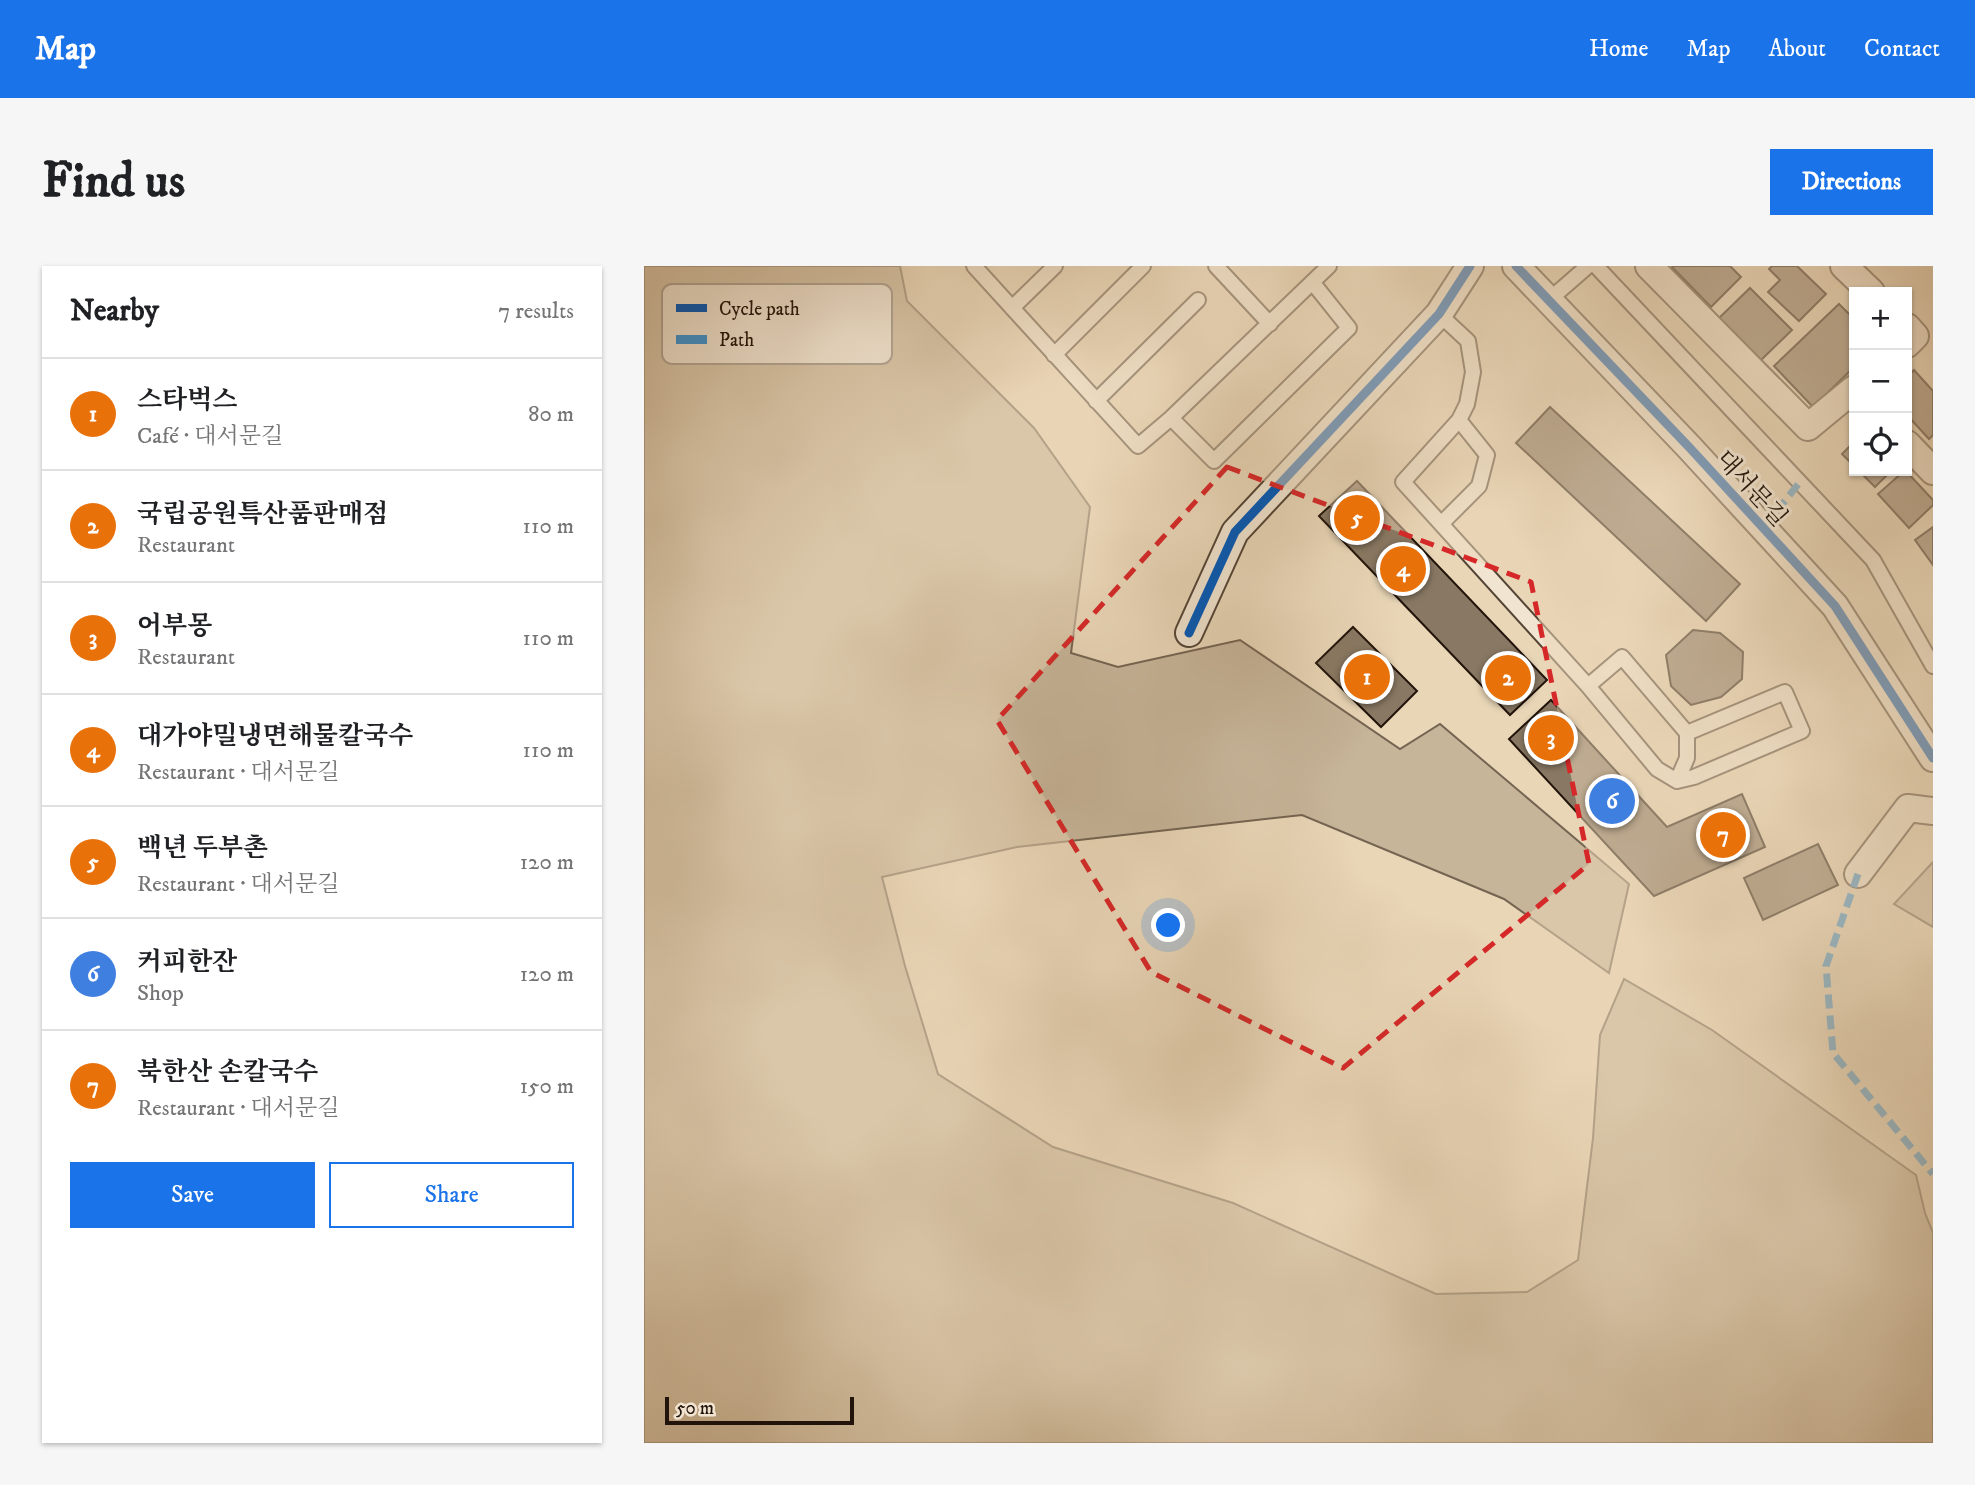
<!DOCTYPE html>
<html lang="en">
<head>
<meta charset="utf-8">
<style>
  body { margin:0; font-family:"IM FELL DW Pica","Noto Serif KR",serif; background:#f6f6f6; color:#202124 }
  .controls { position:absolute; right:21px; top:21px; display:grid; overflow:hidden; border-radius:0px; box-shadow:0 2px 5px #0004 }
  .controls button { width:63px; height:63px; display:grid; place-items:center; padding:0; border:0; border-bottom:2px solid #e0e0e0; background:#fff; color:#202124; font:35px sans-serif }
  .scale { position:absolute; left:21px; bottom:18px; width:189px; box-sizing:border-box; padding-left:7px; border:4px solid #22140a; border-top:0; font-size:19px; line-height:24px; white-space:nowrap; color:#22140a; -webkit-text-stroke:5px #f1e4d0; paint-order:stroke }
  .you { position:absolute; left:525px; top:660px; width:24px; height:24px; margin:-18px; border:5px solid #fff; border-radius:50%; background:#1a73e8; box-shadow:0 0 0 10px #1a73e833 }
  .badge { display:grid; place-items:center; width:46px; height:46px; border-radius:50%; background:#1a73e8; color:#fff; font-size:23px; font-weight:700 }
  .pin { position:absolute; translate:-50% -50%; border:4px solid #fff; box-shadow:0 2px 7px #0006 }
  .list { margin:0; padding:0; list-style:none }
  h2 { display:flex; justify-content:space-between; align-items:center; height:91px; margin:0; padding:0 28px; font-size:30px }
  h2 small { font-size:23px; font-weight:400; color:#757577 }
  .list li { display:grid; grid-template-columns:46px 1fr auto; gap:21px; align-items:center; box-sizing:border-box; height:112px; padding:0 28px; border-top:2px solid #e0e0e0 }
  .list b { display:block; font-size:26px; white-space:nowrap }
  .list p { margin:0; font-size:23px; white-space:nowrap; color:#757577 }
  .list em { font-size:23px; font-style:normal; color:#757577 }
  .actions { display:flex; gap:14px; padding:21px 28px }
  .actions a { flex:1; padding:16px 0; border:2px solid #1a73e8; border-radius:0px; text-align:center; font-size:24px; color:#1a73e8 }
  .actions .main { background:#1a73e8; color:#fff }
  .icon { flex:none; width:38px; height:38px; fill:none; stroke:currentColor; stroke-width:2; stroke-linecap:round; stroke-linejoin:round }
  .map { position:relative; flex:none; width:1289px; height:1177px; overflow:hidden; border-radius:0px }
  header { display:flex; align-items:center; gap:42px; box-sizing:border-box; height:98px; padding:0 35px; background:#1a73e8; color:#fff }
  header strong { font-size:33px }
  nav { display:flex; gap:38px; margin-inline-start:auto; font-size:24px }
  .intro { display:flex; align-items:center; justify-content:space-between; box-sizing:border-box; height:168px; padding:0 42px }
  h1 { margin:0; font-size:49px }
  .button { padding:18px 32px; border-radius:0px; background:#1a73e8; color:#fff; font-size:24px; font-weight:700 }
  main { display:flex; gap:42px; padding:0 42px }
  aside { flex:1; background:#fff; border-radius:0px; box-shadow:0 2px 5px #0004 }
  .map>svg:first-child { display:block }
  .green { fill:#c7b59a; stroke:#746452; stroke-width:2 }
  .building { fill:#897964; stroke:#22140a; stroke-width:2 }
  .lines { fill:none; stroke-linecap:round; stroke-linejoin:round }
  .service-casing { stroke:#544435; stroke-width:18 }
  .minor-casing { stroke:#544435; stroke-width:30 }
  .service { stroke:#f1e4d0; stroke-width:14 }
  .minor { stroke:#f1e4d0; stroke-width:26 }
  .quiet { stroke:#3b93d2; stroke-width:7; stroke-dasharray:14 7; stroke-linecap:butt }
  .cycleway-casing { stroke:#f1e4d0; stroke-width:13 }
  .cycleway { stroke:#0057b8; stroke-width:9 }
  .marked { fill:none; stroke:#d62828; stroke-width:5; stroke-dasharray:14 9; stroke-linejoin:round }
  .labels { text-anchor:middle; stroke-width:6; stroke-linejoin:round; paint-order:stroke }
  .street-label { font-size:24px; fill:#22140a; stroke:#f1e4d0 }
  .key { fill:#f1e4d0; stroke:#b3a695; stroke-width:2 }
  .key-label { font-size:19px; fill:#22140a }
</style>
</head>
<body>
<header>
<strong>Map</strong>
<nav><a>Home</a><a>Map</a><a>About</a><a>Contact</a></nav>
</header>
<div class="intro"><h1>Find us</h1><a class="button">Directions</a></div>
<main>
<aside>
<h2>Nearby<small>7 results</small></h2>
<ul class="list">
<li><span class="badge" style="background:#e8710a">1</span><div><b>스타벅스</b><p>Café · 대서문길</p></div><em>80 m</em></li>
<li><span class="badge" style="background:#e8710a">2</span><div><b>국립공원특산품판매점</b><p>Restaurant</p></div><em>110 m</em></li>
<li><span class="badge" style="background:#e8710a">3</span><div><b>어부몽</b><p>Restaurant</p></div><em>110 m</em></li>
<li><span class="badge" style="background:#e8710a">4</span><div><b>대가야밀냉면해물칼국수</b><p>Restaurant · 대서문길</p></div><em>110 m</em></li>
<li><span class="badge" style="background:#e8710a">5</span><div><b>백년 두부촌</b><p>Restaurant · 대서문길</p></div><em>120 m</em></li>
<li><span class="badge" style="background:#3f7fe0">6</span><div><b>커피한잔</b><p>Shop</p></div><em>120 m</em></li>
<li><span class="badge" style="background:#e8710a">7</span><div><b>북한산 손칼국수</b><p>Restaurant · 대서문길</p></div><em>150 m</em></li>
</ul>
<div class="actions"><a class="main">Save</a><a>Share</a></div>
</aside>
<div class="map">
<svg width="1289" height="1177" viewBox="0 0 1289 1177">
  <rect width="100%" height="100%" fill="#e9d6b7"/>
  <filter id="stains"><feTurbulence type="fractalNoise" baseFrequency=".00286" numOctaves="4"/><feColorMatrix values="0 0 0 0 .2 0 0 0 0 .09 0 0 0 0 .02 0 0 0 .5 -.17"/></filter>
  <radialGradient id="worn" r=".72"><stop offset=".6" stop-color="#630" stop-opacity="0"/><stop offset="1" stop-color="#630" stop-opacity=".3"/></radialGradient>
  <!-- green -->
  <path class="green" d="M 0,0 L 256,0 L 263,35 L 390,162 L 446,241 L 427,387 L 474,401 L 596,374 L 756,483 L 796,458 L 985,618 L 965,707 L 860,633 L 658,549 L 373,581 L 238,611 L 261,700 L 294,808 L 409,881 L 589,937 L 792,1028 L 883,1026 L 934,994 L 949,872 L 956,769 L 980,713 L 1068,764 L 1272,909 L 1281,947 L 1289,967 L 1289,1177 L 0,1177 Z
    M 1289,596 L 1289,661 L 1250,638 Z"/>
  <!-- building -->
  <path class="building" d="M 1029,0 L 1086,0 L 1097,11 L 1067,41 L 1028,1 Z
    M 1128,0 L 1153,0 L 1182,28 L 1155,55 L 1124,26 L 1136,14 L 1125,3 Z
    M 1106,22 L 1148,64 L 1116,95 L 1074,53 Z
    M 1195,38 L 1210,53 L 1210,101 L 1169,141 L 1130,100 Z
    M 1270,104 L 1289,125 L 1289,169 L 1285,173 L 1263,149 L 1263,111 Z
    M 906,141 L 1096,318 L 1062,355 L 872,177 Z
    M 1210,176 L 1210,200 L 1198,188 Z
    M 1215,205 L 1247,205 L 1231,221 Z
    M 1260,205 L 1262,205 L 1289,234 L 1289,239 L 1265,262 L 1234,228 Z
    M 713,215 L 903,414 L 866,449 L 675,250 Z
    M 1289,261 L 1289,299 L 1271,274 Z
    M 709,361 L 773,425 L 737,461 L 672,397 Z
    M 1049,364 L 1076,367 L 1099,386 L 1098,413 L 1077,431 L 1047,439 L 1027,420 L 1022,389 Z
    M 907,434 L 1023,561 L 1098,528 L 1121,581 L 1010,630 L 865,473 Z
    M 1174,578 L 1194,619 L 1119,654 L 1100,612 Z"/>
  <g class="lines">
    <defs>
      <path id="service" d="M 330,0 L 494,180 L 527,152 L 685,0
        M 572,0 L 626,58
        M 952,0 L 1229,294 L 1289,400
        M 905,34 L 944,0
        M 368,42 L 411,0
        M 795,48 L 824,75 L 829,106 L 823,138 L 815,154 L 759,216 L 944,420 L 1013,503 L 1033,515 L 1050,511 L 1158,465 L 1141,426 L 1043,467
        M 410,89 L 499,0
        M 452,135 L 554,34
        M 527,152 L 570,195 L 705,62 L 669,17
        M 797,258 L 835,220 L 843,189 L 815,154
        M 944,420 L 978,391 L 1043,467 L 1043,492 L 1033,515"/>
      <path id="minor" d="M 872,0 L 1045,181 L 1191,340 L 1289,492
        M 1005,0 L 1164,161 L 1210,123
        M 1200,0 L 1227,26
        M 1263,61 L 1271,70 L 1263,78
        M 1263,178 L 1289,205
        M 545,367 L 591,266 L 795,48 L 826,0
        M 1214,608 L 1264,542 L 1289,545"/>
    </defs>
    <!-- service casing -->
    <use href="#service" class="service-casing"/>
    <!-- minor casing -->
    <use href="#minor" class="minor-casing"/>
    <!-- service -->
    <use href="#service" class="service"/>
    <!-- minor -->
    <use href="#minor" class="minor"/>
    <!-- quiet -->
    <path class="quiet" d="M 1119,262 L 1156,216
      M 1214,608 L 1182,700 L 1189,787 L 1289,908"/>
    <defs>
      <path id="cycleway" d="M 872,0 L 1045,181 L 1191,340 L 1289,492
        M 545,367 L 591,266 L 795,48 L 826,0"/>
    </defs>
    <!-- cycleway casing -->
    <use href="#cycleway" class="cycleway-casing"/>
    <!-- cycleway -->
    <use href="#cycleway" class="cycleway"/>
  </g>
  <!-- marked area -->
  <path d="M0 0H1289V1177H0ZM 583,201 L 887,316 L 945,598 L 699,802 L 507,706 L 353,454 Z" fill="#e9d6b7" fill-opacity=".55" fill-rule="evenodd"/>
  <path class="marked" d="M 583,201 L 887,316 L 945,598 L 699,802 L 507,706 L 353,454 Z"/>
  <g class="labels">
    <!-- street labels -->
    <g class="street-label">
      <text transform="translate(1108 222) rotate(48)" y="8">대서문길</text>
    </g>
  </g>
  <!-- legend -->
  <rect x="18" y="18" width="230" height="80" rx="10" class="key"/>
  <rect x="32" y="38" width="31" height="8" fill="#0057b8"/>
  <rect x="32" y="69" width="31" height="9" fill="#3b93d2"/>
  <g class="key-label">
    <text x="75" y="49">Cycle path</text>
    <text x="75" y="80">Path</text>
  </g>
  <rect width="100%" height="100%" filter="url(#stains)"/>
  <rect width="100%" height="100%" fill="url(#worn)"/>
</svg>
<div class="controls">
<button>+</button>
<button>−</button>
<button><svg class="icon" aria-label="locate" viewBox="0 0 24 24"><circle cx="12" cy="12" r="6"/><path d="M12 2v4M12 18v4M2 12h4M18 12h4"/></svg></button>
</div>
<div class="scale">50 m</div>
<div class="you"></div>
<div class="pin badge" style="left:723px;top:411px;background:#e8710a">1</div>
<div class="pin badge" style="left:864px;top:412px;background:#e8710a">2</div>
<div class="pin badge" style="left:907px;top:472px;background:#e8710a">3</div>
<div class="pin badge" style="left:759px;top:303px;background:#e8710a">4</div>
<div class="pin badge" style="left:713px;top:252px;background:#e8710a">5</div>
<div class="pin badge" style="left:968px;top:535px;background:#3f7fe0">6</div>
<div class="pin badge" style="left:1079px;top:569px;background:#e8710a">7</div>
</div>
</main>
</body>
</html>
